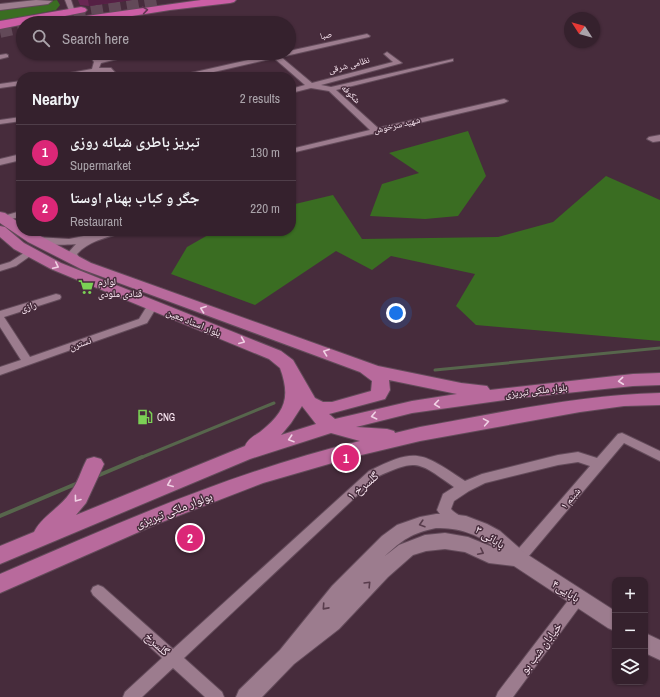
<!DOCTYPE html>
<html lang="en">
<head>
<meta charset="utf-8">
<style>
  body { margin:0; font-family:"Archivo Narrow","Noto Naskh Arabic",sans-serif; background:#402e39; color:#f1f3f6 }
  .controls { position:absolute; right:12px; bottom:12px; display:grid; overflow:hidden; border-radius:8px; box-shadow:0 1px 3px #0004 }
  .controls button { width:36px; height:36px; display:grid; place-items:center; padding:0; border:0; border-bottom:1px solid #4f3e49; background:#35212d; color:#f1f3f6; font:20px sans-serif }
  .compass { position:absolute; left:564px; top:12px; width:36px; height:36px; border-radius:50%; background:#35212d; box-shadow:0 1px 3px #0004; rotate:306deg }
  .you { position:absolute; left:396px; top:313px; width:14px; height:14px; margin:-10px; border:3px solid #fff; border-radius:50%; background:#1a73e8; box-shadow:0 0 0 6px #1a73e833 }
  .badge { display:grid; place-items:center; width:26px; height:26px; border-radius:50%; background:#db2777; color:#fff; font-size:13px; font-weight:700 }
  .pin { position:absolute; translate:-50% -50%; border:2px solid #fff; box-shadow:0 1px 4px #0006 }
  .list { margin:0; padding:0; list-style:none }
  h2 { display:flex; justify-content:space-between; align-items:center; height:52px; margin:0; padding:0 16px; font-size:17px }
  h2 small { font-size:13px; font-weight:400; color:#aaa3aa }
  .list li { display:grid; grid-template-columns:26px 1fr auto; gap:12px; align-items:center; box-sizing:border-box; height:56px; padding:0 16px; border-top:1px solid #4f3e49 }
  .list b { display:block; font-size:15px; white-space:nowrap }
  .list p { margin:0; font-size:13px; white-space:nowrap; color:#aaa3aa }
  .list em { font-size:13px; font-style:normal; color:#aaa3aa }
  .icon { flex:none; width:22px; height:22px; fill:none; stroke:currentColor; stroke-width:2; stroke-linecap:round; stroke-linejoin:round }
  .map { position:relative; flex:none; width:660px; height:697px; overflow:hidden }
  .search { position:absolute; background:#35212d; box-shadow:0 1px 3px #0004; left:16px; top:16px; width:280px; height:44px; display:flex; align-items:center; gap:10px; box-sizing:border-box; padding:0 14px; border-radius:22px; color:#aaa3aa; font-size:15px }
  .panel { position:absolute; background:#35212d; box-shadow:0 1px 3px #0004; left:16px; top:72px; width:280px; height:164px; border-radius:16px }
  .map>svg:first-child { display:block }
  .green { fill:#3a6d22 }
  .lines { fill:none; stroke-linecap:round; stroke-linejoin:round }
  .stream-far1 { stroke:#57664c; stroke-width:3 }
  .stream { stroke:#57664c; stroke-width:4 }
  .highway-tunnel { stroke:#624958; stroke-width:12; stroke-dasharray:12 6; stroke-linecap:butt }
  .street-casing { stroke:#634b5a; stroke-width:2 }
  .secondary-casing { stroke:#634b5a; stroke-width:2 }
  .primary-casing { stroke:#634b5a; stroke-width:2 }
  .highway-casing { stroke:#634b5a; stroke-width:2 }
  .street { fill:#9c7c8e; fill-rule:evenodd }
  .secondary { fill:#9c7c8e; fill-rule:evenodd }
  .primary { fill:#b86a9c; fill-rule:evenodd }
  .highway { fill:#cb5ea5; fill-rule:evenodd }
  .wall { fill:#692753 }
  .shaded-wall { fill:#552044 }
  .oneway { stroke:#613651 }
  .oneway2 { stroke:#f0d1e4 }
  .oneway3 { stroke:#583c4c }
  .labels { text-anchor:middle; stroke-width:3; stroke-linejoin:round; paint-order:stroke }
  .far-street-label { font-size:9px; fill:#feebf6; stroke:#472c3c }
  .poi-label { font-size:10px; fill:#feebf6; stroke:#472c3c; text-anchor:start }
  .street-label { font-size:10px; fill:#feebf6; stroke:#472c3c }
  .near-street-label { font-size:12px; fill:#feebf6; stroke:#472c3c }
</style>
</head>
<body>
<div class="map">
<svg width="660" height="697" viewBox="0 0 660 697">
  <rect width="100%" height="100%" fill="#472c3c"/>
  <!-- green -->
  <path class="green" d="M 57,0 L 60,5 L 56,10 L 0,21 L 0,8 Z
    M 468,131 L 486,176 L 458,216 L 425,219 L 370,216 L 382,184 L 419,173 L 389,153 Z
    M 606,176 L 660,200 L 660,341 L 476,325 L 456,306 L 475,274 L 391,256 L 372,270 L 336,251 L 255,305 L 171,274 L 187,247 L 215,231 L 291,231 L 291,205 L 333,195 L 362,239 L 498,237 L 553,222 Z"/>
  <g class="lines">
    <!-- stream-far1 -->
    <path class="stream-far1" d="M 435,370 L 660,348
      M 140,458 L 274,403"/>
    <!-- stream -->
    <path class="stream" d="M 97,476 L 142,457
      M 0,516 L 78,483"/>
    <!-- highway-tunnel -->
    <path class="highway-tunnel" d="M 38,21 L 160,0
      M 0,32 L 23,27"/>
    <defs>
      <path id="street" d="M 65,0 L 71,0 L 75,12 L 74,13 L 70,13 Z
        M 228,18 L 234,23 L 227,23 L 225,20 Z
        M 367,34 L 370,36 L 369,37 L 281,57 L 312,83 L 393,62 L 384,54 L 387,52 L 402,63 L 321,85 L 331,87 L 453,59 L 453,61 L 336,90 L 378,128 L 504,99 L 508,101 L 504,103 L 291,153 L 291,149 L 370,130 L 329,91 L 311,88 L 291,93 L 291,89 L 305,85 L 274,58 L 192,77 L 178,77 L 182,75 L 270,55 L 269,53 L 289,53 L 289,51 Z
        M 88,53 L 95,53 L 100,60 L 129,53 L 142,53 L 101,63 L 99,68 L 111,68 L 119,77 L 111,77 L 106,72 L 95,72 L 84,75 L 84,77 L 55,77 L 59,75 L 92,69 L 94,62 Z
        M 6,54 L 8,55 L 8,57 L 0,59 L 0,55 Z
        M 21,81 L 21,85 L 0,88 L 0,84 Z
        M 21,117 L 21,121 L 0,124 L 0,120 Z
        M 21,154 L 21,160 L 0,165 L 0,159 Z
        M 21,211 L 21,217 L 0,221 L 0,217 Z
        M 108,231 L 123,231 L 121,233 C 105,238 89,241 77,254 L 82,262 L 77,265 L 74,264 L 67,254 L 76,244 C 68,245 38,246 32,240 L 37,237 L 69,239 Z
        M 30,249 L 35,252 L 33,254 L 16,266 L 0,271 L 0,265 L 10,262 Z
        M 56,294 L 60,295 L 61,297 L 60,299 L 4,317 L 30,357 L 139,319 L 149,303 L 153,302 L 158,305 L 147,323 L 0,375 L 0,367 L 21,360 L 0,327 L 0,311 Z
        M 622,433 L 660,451 L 660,461 L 624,443 L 523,563 L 518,565 L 513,563 L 511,559 L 513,555 L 590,466 L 578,462 L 558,465 L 485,483 L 469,491 L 454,501 L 451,509 C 455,514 463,516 466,522 L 464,526 L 459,527 L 445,521 L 437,510 L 443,494 L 454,487 C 418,462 418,458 377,477 L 184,658 L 222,692 L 224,697 L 205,697 L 173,668 L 142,697 L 123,697 L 125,692 L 162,658 L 93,595 L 91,591 L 93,587 L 98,585 L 103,587 L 173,649 L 369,471 C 417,447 421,452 465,481 L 482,474 L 558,455 L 578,452 L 597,458 L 618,434 Z
        M 578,592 L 583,594 L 585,598 L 583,602 L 513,697 L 496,697 L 498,692 L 573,594 Z"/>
      <path id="secondary" d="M 36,0 L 52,1 L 48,4 L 0,10 L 0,4 Z
        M 660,135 L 660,141 L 653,142 L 647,139 L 649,137 Z
        M 436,514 L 451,514 L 466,516 L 487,524 L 500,531 L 525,553 L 615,611 L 615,631 L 608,628 L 514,566 L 489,563 L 465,552 L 445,549 L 426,551 L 413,555 L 388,577 L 339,629 L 294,664 L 262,697 L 236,697 L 239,690 L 280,650 L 332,586 L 382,536 L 397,525 L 420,517 ZM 436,528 C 459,528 476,533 495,548 L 468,537 L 445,533 L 425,535 L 399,545 L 385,556 C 402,540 412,533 436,528 Z
        M 645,633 L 660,640 L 660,660 L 645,653 Z"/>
      <path id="primary" d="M 0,212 L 5,213 L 21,224 L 21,231 L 31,231 L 91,263 L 378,366 L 461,383 L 487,386 L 490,390 L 633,374 L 660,373 L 660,385 L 633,386 L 519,398 L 412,413 L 356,427 L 387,429 L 394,431 L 395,433 L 420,427 C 499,413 579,395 660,393 L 660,405 L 624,406 L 580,412 L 420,441 L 353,457 L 263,483 L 157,524 L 0,593 L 0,574 C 118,523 235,471 360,441 L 331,433 L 250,459 L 0,564 L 0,546 L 34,532 C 42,516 60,508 70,493 C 78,483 81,470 87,459 L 94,457 L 101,459 L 104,464 L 86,503 L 76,515 L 245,446 C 248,439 254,436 260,432 C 285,412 291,398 280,368 L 269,359 L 51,269 L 14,249 L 0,237 L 0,226 L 5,227 L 24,243 L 61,263 L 281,351 L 293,360 L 315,398 L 323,402 L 332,402 L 371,391 L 372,381 L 360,372 L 81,269 L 28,242 L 0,223 ZM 389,380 L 457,394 L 412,401 L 335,419 L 329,414 L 385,399 L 390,390 ZM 302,406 L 316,424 L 281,435 L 291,423 Z"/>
      <path id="highway" d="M 201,0 L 236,0 L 234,2 L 230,3 L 170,10 L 88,23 L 59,23 L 61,20 L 65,19 Z
        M 81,7 L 85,8 L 87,10 L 85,12 L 0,29 L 0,21 Z"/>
    </defs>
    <!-- street casing -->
    <use href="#street" class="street-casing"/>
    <!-- secondary casing -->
    <use href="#secondary" class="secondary-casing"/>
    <!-- primary casing -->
    <use href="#primary" class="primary-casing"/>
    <!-- highway casing -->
    <use href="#highway" class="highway-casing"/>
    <!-- street -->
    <use href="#street" class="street"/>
    <!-- secondary -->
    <use href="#secondary" class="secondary"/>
    <!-- primary -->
    <use href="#primary" class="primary"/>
    <!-- highway -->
    <use href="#highway" class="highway"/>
  </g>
  <!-- wall -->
  <path class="wall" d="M 78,0 L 132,0 L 89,6 L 80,5 Z"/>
  <!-- shaded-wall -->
  <path class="shaded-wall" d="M 88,0 L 132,0 L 89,6 Z"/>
  <!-- one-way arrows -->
  <defs><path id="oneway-chevron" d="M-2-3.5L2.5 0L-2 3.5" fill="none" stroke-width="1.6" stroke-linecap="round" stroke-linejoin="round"/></defs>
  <use class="oneway" href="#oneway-chevron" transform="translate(145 10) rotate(-9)"/>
  <g class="oneway2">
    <use href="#oneway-chevron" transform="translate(56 266) rotate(25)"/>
    <use href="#oneway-chevron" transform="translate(203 309) rotate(-160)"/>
    <use href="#oneway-chevron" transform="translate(242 341) rotate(22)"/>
    <use href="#oneway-chevron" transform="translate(326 352) rotate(-160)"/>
    <use href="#oneway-chevron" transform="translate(621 381) rotate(174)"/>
    <use href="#oneway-chevron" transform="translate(437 404) rotate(172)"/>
    <use href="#oneway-chevron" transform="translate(374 416) rotate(167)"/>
    <use href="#oneway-chevron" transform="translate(486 422) rotate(-10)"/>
    <use href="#oneway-chevron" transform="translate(291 439) rotate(162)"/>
    <use href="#oneway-chevron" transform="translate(170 484) rotate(158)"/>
    <use href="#oneway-chevron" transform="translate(77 499) rotate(127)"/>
  </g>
  <g class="oneway3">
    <use href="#oneway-chevron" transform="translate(422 524) rotate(163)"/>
    <use href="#oneway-chevron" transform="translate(481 552) rotate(27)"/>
    <use href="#oneway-chevron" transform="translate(368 584) rotate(-46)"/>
    <use href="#oneway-chevron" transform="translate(325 607) rotate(132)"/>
  </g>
  <!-- icons -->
  <defs>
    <symbol id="supermarket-bare" viewBox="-9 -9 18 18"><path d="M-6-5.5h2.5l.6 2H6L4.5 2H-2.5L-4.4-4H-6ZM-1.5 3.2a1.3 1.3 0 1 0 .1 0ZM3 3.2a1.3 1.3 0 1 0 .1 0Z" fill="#7bd155" stroke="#472c3c" stroke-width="2.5" paint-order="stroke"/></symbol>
    <symbol id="fuel-bare" viewBox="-9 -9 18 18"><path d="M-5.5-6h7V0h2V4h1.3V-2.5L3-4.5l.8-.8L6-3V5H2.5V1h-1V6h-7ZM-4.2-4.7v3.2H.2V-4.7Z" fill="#7bd155" stroke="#472c3c" stroke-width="2.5" paint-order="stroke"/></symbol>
  </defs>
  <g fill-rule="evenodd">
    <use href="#supermarket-bare" x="75" y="276" width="22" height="22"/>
    <use href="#fuel-bare" x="134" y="406" width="22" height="22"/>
  </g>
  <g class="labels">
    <!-- far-street labels -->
    <g class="far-street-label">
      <text transform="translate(326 35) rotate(-12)" y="3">صبا</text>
      <text transform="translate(349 65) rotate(-15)" y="3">نظامی شرقی</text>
      <text transform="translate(351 94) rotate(44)" y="3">شکوفه</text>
      <text transform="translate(397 125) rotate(-13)" y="3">شهید سرخوش</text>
    </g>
    <!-- poi labels -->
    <g class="poi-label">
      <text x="98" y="285">لوازم<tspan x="98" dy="12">قنادی ملودی</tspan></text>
      <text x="157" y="421">CNG</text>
    </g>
    <!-- street labels -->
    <g class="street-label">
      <text transform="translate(28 306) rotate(-18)" y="4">رازی</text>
      <text transform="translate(194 322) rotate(22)" y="4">بلوار استاد معین</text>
      <text transform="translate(80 343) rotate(-19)" y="4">نسترن</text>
      <text transform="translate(536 390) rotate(-7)" y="4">بلوار ملکى تبریزى</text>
      <text transform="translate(570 498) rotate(-49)" y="4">شبنم ۱</text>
    </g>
    <!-- near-street labels -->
    <g class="near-street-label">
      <text transform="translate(363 486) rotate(-40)" y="4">گلسرخ ۱</text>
      <text transform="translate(174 510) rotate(-21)" y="4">بولوار ملکی تبریزی</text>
      <text transform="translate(490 537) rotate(32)" y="4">بابائی ۳</text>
      <text transform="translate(566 591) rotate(33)" y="4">بابایی۴</text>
      <text transform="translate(157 644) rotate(42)" y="4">گلسرخ</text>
      <text transform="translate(541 648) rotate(-53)" y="4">خیابان شب بو</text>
    </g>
  </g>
</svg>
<div class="controls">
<button>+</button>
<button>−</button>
<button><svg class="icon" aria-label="layers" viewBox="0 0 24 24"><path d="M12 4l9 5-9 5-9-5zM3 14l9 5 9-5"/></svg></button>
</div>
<svg class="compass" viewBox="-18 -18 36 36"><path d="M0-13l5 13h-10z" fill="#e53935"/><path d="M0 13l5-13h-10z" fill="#aaa3aa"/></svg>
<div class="you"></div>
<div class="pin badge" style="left:346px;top:458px">1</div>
<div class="pin badge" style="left:190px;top:538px">2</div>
<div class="search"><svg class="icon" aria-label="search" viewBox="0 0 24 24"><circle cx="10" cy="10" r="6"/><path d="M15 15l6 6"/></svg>Search here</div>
<section class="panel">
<h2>Nearby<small>2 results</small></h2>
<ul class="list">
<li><span class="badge">1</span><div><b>تبریز باطری شبانه روزی</b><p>Supermarket</p></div><em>130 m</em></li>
<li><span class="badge">2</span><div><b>جگر و کباب بهنام اوستا</b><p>Restaurant</p></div><em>220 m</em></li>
</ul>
</section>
</div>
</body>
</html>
